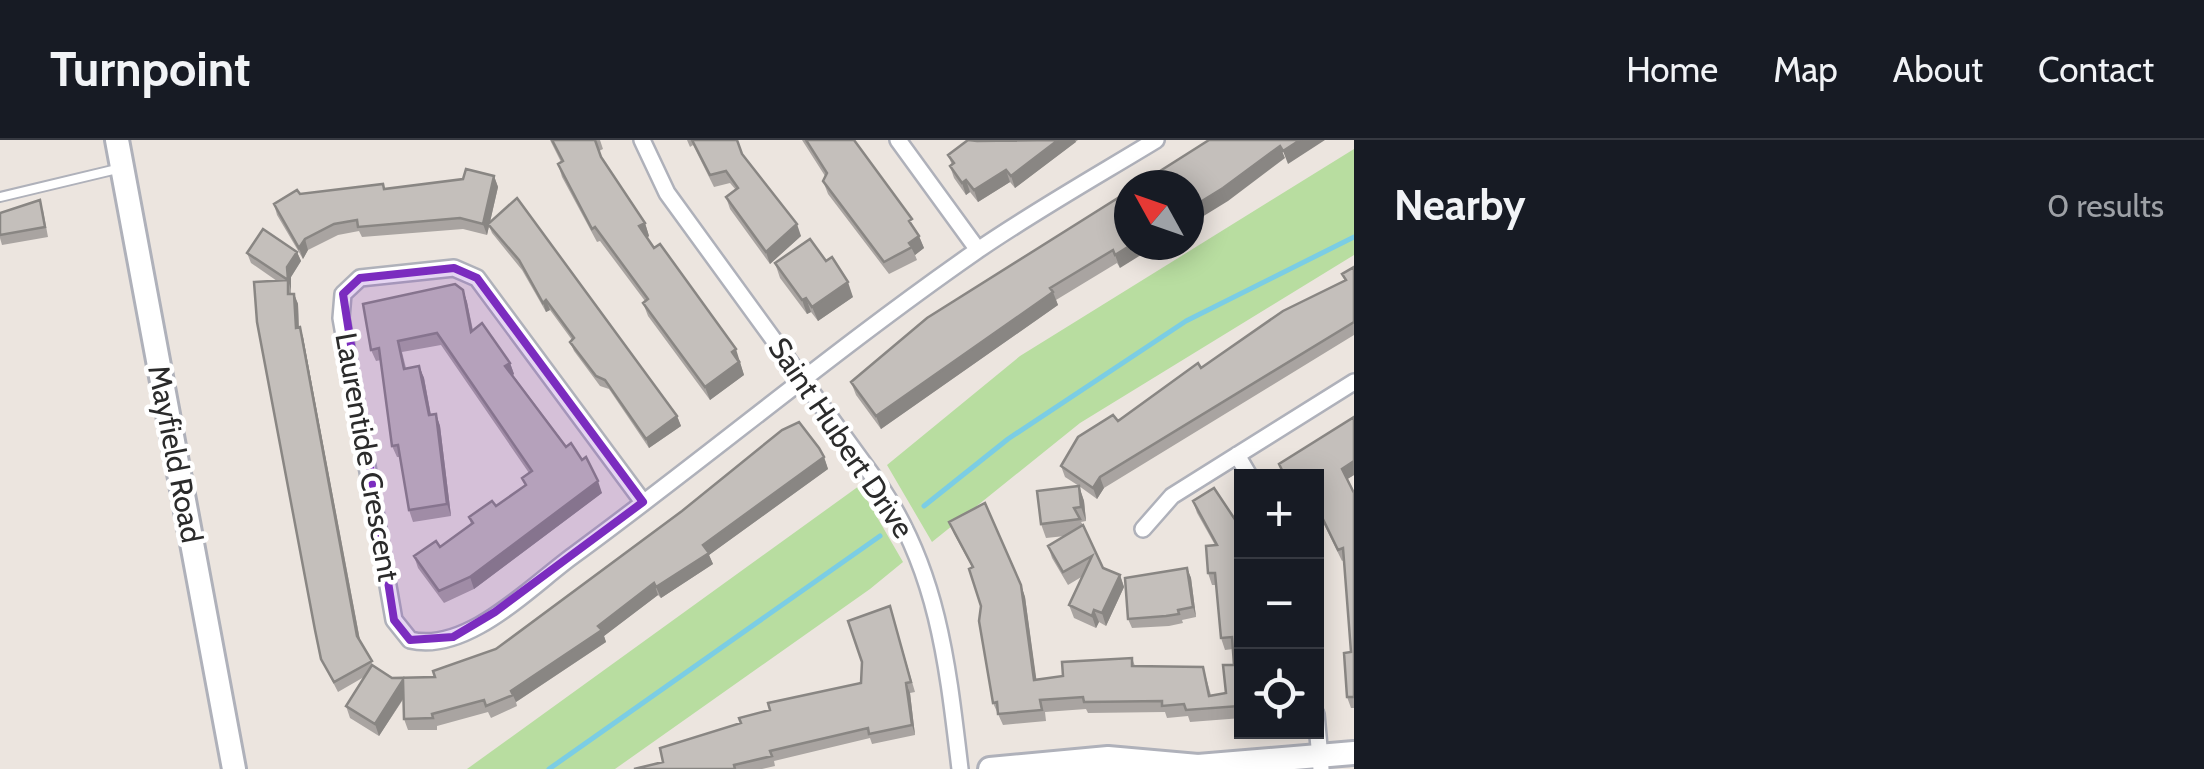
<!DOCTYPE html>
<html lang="en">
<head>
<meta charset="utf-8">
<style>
  body { margin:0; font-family:Cabin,sans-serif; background:#20242c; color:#f1f3f6 }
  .controls { position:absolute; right:30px; bottom:30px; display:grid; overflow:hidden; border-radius:0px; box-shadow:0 5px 25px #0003 }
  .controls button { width:90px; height:90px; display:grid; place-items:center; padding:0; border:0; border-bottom:2px solid #363941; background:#171b24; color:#f1f3f6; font:50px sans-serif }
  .compass { position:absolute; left:1114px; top:30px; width:90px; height:90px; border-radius:50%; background:#171b24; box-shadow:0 5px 25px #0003; rotate:310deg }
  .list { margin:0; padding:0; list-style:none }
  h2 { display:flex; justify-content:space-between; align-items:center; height:130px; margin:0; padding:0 40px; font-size:42px }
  h2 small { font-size:32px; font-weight:400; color:#9ea1a6 }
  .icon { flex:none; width:55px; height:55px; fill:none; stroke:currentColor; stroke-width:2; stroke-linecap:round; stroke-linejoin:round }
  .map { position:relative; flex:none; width:1354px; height:629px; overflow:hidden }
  header { display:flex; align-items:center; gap:60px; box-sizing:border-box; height:140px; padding:0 50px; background:#171b24; border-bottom:2px solid #363941 }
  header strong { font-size:48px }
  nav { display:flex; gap:55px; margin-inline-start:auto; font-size:35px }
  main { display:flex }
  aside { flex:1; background:#171b24 }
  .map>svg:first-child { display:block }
  .green { fill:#b8dda0 }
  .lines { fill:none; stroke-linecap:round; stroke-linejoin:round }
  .stream { stroke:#7bcde4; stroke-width:5 }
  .lane-casing { stroke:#afb1ba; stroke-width:12 }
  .street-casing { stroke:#afb1ba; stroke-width:20 }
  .secondary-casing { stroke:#afb1ba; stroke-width:28 }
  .lane { stroke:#fff; stroke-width:8 }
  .street { stroke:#fff; stroke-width:15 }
  .secondary { stroke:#fff; stroke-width:22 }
  .wall { fill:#a9a4a1 }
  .shaded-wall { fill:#898683 }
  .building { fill:#c4bfbb; stroke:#898683; stroke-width:2.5 }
  .marked { fill:#7b2cbf; fill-opacity:0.2; stroke:#7b2cbf; stroke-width:8; stroke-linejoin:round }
  .labels { text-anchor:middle; stroke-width:9; stroke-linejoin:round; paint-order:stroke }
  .street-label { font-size:30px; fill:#2b2b2b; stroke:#fff }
</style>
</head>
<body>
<header>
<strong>Turnpoint</strong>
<nav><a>Home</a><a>Map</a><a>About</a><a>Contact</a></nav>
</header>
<main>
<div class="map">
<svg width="1354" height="629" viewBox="0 0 1354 629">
  <rect width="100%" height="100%" fill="#ece5df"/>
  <!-- green -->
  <path class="green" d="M 1354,9 L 1354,115 L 1080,283 L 932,402 L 887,325 L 1020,216 Z
    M 859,346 L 903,422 L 870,449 L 615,629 L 467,629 Z"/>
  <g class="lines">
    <!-- stream -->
    <path class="stream" d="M 924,366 L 1008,299 L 1186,181 L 1354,97
      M 549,629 L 880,396"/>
    <defs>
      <path id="lane" d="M 0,57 L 117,29"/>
      <path id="street" d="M 642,0 L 667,53 L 882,349 C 939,435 948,529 960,629
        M 898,0 L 978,110
        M 1237,315 L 1250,337
        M 643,362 L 477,138 L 454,128 L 360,138 L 343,154 L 341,178 L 394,480 L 410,500 C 467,514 531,446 574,415 C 709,316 837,208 975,112 C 1033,72 1095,37 1156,0
        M 1143,389 L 1172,356 L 1354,242
        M 1316,574 L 1321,629"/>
      <path id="secondary" d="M 117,0 L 234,629
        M 990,629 L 1108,618 L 1198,626 L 1354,613"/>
    </defs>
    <!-- lane casing -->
    <use href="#lane" class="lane-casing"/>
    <!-- street casing -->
    <use href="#street" class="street-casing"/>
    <!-- secondary casing -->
    <use href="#secondary" class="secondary-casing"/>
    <!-- lane -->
    <use href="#lane" class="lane"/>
    <!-- street -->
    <use href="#street" class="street"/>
    <!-- secondary -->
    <use href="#secondary" class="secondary"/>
  </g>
  <!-- wall -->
  <path class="wall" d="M 550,0 L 600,0 L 603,9 L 599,11 L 601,17 L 645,83 L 649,96 L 647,98 L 741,222 L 740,223 L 744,235 L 710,260 L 648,176 L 643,163 L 645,161 L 600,101 L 597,102 L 562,37 L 558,24 L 561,22 Z
    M 687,0 L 737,0 L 742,14 L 801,96 L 770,124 L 730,69 L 726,57 L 736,50 L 730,43 L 714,47 L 693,5 L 690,7 Z
    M 802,0 L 854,0 L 917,92 L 924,108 L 915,115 L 917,120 L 889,134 L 828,54 L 823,41 L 825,36 Z
    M 978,0 L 1078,0 L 1015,48 L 1010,42 L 978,62 L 970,52 L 966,55 L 954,38 L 950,26 L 952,25 L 948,15 Z
    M 494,36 L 498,47 L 490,82 L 677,276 L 681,286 L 649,308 L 609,249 L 600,246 L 574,211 L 570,202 L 572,200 L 550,170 L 546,172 L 522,130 L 492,93 L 489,86 L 487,95 L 463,89 L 362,97 L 359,91 L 338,95 L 308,110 L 303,119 L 277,75 L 274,64 L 300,54 L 383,44 L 385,49 Z
    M 1129,51 L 1120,128 L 1117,123 L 1056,160 L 1058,165 L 881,289 L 856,255 L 851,242 Z
    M 43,70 L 48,97 L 2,105 L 0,98 L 0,73 Z
    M 297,112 L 301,121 L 291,137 L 291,154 L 294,154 L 298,164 L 299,188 L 303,197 L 360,500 L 373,526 L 392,538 L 435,537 L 496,509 L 824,317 L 828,329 L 709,415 L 713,424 L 661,458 L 658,455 L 604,496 L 606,502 L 516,562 L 517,566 L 491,578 L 488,572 L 437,586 L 437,590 L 408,590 L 404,579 L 404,558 L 379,596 L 350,578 L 346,566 L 364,537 L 338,552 L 321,519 L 277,141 L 251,123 L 247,113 Z
    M 775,123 L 853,157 L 818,181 L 811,172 L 807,174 L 780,138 Z
    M 1354,127 L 1354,195 L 1104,348 L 1097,359 L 1079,346 L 1084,361 L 1086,381 L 1081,382 L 1083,385 L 1103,428 L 1120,435 L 1124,447 L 1106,486 L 1099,482 L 1096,488 L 1074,478 L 1069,465 L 1083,436 L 1068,445 L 1052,418 L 1048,406 L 1065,396 L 1046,398 L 1041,384 L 1079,346 L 1065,337 L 1061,326 L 1118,281 L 1201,228 L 1345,141 L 1342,134 Z
    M 463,150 L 467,162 L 473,190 L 510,223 L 514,234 L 513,235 L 602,353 L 474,449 L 444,463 L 418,428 L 414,416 L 440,407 L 471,384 L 469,377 L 496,366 L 525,346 L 522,338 L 529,333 L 441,205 L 402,212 L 406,228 L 419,226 L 424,238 L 431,275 L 436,274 L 440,286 L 451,376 L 413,382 L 409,370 L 400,317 L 397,317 L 392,306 L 381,220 L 376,221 L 371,210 Z
    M 1354,277 L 1354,335 L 1347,339 L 1354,353 L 1354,568 L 1351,568 L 1347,557 L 1351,512 L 1344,420 L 1342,421 L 1316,368 L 1316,336 L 1283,336 L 1279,324 Z
    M 1193,361 L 1242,390 L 1242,578 L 1190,582 L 1188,576 L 1167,578 L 1165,572 L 1088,573 L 1086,569 L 1045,572 L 1046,581 L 1003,585 L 993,563 L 981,466 L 972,427 L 954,394 L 949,382 L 1021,445 L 1025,457 L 1036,540 L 1063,536 L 1132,518 L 1135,526 L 1203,527 L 1211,555 L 1226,553 L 1234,525 L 1233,509 L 1225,510 L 1221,498 L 1216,445 L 1212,445 L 1208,433 L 1215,405 L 1197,373 Z
    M 1187,428 L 1191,438 L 1196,477 L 1182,480 L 1183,483 L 1169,486 L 1132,488 L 1128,479 Z
    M 890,466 L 915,552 L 910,553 L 915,595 L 872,604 L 870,598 L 774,621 L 775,626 L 762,629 L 634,629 L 663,622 L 741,583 L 770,570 L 861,543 Z"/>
  <!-- shaded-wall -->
  <path class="shaded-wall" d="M 1058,0 L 1075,0 L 1076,2 L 1015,48 L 1011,36 Z
    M 1300,0 L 1325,0 L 1288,24 L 1283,11 Z
    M 1280,6 L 1285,18 L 1228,61 L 1189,85 L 1189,69 Z
    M 1006,30 L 1010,42 L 978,62 L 974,50 Z
    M 494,36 L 498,47 L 487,95 L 483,84 Z
    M 966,40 L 970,52 L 966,55 L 962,43 Z
    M 645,83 L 649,96 L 644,100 L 639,86 Z
    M 797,84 L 801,96 L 770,124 L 766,112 Z
    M 919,96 L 924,108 L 915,115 L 909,103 Z
    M 305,99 L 308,110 L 303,119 L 299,108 Z
    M 1131,105 L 1157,105 L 1120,128 L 1115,115 Z
    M 297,112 L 301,121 L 291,137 L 291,150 L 288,140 L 287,127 Z
    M 848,142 L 853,157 L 818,181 L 812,167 Z
    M 463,150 L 467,162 L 475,203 L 471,192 Z
    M 1053,152 L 1058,165 L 881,289 L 876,276 Z
    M 294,154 L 298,164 L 299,198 L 296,188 Z
    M 806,158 L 811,172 L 807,174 L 802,160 Z
    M 546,160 L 550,170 L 546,172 L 543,163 Z
    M 300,187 L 303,197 L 361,506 L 357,496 Z
    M 736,209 L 744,235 L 710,260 L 705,247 Z
    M 510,223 L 514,234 L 510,237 L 505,226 Z
    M 419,226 L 424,238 L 433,287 L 429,275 Z
    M 436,274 L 440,286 L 451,376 L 447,364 Z
    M 677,276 L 681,286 L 649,308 L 646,299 Z
    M 824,317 L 828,329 L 709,415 L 713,424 L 661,458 L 656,447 L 703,405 Z
    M 1354,321 L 1354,335 L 1346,340 L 1342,329 Z
    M 1100,337 L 1104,348 L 1097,359 L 1093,348 Z
    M 598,341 L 602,353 L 474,449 L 470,437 Z
    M 1079,346 L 1084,361 L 1086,381 L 1081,367 Z
    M 1187,428 L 1191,438 L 1196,477 L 1193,467 Z
    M 1120,435 L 1124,447 L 1106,486 L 1102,473 Z
    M 654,443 L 658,455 L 604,496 L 606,502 L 516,562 L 511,551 Z
    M 1021,445 L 1025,457 L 1038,551 L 1034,540 Z
    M 1094,470 L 1099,482 L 1096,488 L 1092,476 Z
    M 403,540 L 408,551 L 379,596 L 375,584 Z
    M 906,543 L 910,553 L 915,595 L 912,585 Z"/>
  <!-- building -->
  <path class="building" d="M 552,0 L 595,0 L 601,17 L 645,83 L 639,86 L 654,108 L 660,104 L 736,209 L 732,212 L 739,222 L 705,247 L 643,163 L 648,159 L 595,87 L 592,89 L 558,24 L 563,21 Z
    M 692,0 L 737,0 L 742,14 L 797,84 L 766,112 L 726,57 L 738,48 L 726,31 L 710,35 Z
    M 806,0 L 854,0 L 912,79 L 909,81 L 919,96 L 909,103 L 912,107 L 884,122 L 823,41 L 827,33 Z
    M 968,0 L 977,1 L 1058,0 L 1011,36 L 1006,30 L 974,50 L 966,40 L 962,43 L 950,26 L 954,23 L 948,15 Z
    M 1209,0 L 1300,0 L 1283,11 L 1280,6 L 1223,48 L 1189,69 L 1189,45 L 1138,45 Z
    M 466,29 L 494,36 L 483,84 L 460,78 L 358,87 L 357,80 L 334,84 L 305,99 L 299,108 L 274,64 L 297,50 L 300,54 L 383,44 L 384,49 L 463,39 Z
    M 1129,51 L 1129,105 L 1131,105 L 1115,115 L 1113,110 L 1050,148 L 1053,152 L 876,276 L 851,242 L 927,178 Z
    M 517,58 L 677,276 L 646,299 L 605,240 L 596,236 L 570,202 L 574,198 L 546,160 L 543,163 L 519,120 L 488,84 Z
    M 40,60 L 45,87 L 0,95 L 0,73 Z
    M 263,89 L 297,112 L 287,127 L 288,140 L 247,113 Z
    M 810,99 L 826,121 L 832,117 L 848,142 L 812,167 L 806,158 L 802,160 L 775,123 Z
    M 1354,127 L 1354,182 L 1100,337 L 1093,348 L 1061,326 L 1078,297 L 1113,275 L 1118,281 L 1198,223 L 1201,228 L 1283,171 L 1346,140 L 1342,134 Z
    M 288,140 L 288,154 L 294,154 L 296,188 L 300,187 L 357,496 L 372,521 L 334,542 L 321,519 L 315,490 L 257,182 L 254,142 Z
    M 455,144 L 463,150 L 471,192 L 482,183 L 510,223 L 505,226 L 566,307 L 571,303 L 582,320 L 586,317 L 598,341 L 470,437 L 439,451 L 414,416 L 436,401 L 440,407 L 473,383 L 469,377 L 492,361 L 496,366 L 526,345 L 522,338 L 532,331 L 437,193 L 398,201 L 404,229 L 419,226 L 429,275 L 436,274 L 447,364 L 409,370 L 398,305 L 392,306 L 379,208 L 371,210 L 363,164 Z
    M 1354,277 L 1354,321 L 1342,329 L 1354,353 L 1354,557 L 1347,557 L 1344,513 L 1351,512 L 1343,408 L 1338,410 L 1316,365 L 1316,336 L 1285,336 L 1279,324 Z
    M 799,282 L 819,308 L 824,317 L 703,405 L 709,413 L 656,447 L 654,443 L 598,486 L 602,490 L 511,551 L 513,555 L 486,566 L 484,560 L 432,574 L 433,578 L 404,579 L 403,540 L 375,584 L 346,566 L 372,525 L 392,538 L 435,537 L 433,531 L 496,509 L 682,371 L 782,290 Z
    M 1079,346 L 1081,367 L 1074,368 L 1080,379 L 1041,384 L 1037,351 Z
    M 1214,348 L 1242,390 L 1242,570 L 1239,566 L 1186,570 L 1184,564 L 1162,566 L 1162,561 L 1084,562 L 1083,557 L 1040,560 L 1042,570 L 998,574 L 997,562 L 993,563 L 979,481 L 981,466 L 969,429 L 973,427 L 949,382 L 985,363 L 1021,445 L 1034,540 L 1063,536 L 1062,522 L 1132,518 L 1132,526 L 1203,527 L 1209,556 L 1226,553 L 1223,525 L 1234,525 L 1232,497 L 1221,498 L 1215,433 L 1208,433 L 1206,406 L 1217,405 L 1193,361 Z
    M 1083,385 L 1103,428 L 1120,435 L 1102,473 L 1094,470 L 1092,476 L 1069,465 L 1092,416 L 1063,432 L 1048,406 Z
    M 1187,428 L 1193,467 L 1178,470 L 1179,474 L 1166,476 L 1128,479 L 1125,438 Z
    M 890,466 L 911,542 L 906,543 L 912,585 L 869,594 L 868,588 L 770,611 L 772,616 L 734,625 L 735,629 L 634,629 L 663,622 L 660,608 L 741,583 L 739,578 L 770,570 L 768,563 L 861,543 L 862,522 L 848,481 Z"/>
  <!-- marked area -->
  <path class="marked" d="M 454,128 L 477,138 L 643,362 L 495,472 L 453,497 L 410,500 L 394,480 L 343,154 L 360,138 Z"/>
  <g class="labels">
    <!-- street labels -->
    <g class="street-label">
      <text transform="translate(841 298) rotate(56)" y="10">Saint Hubert Drive</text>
      <text transform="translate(175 314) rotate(79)" y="10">Mayfield Road</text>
      <text transform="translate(367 317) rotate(80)" y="10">Laurentide Crescent</text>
    </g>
  </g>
</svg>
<div class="controls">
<button>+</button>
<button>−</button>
<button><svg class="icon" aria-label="locate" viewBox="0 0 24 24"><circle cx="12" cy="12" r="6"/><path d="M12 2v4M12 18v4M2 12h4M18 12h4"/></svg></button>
</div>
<svg class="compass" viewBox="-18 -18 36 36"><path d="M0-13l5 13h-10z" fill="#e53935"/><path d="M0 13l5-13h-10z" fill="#9ea1a6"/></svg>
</div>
<aside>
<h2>Nearby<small>0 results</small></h2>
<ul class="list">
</ul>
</aside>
</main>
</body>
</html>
